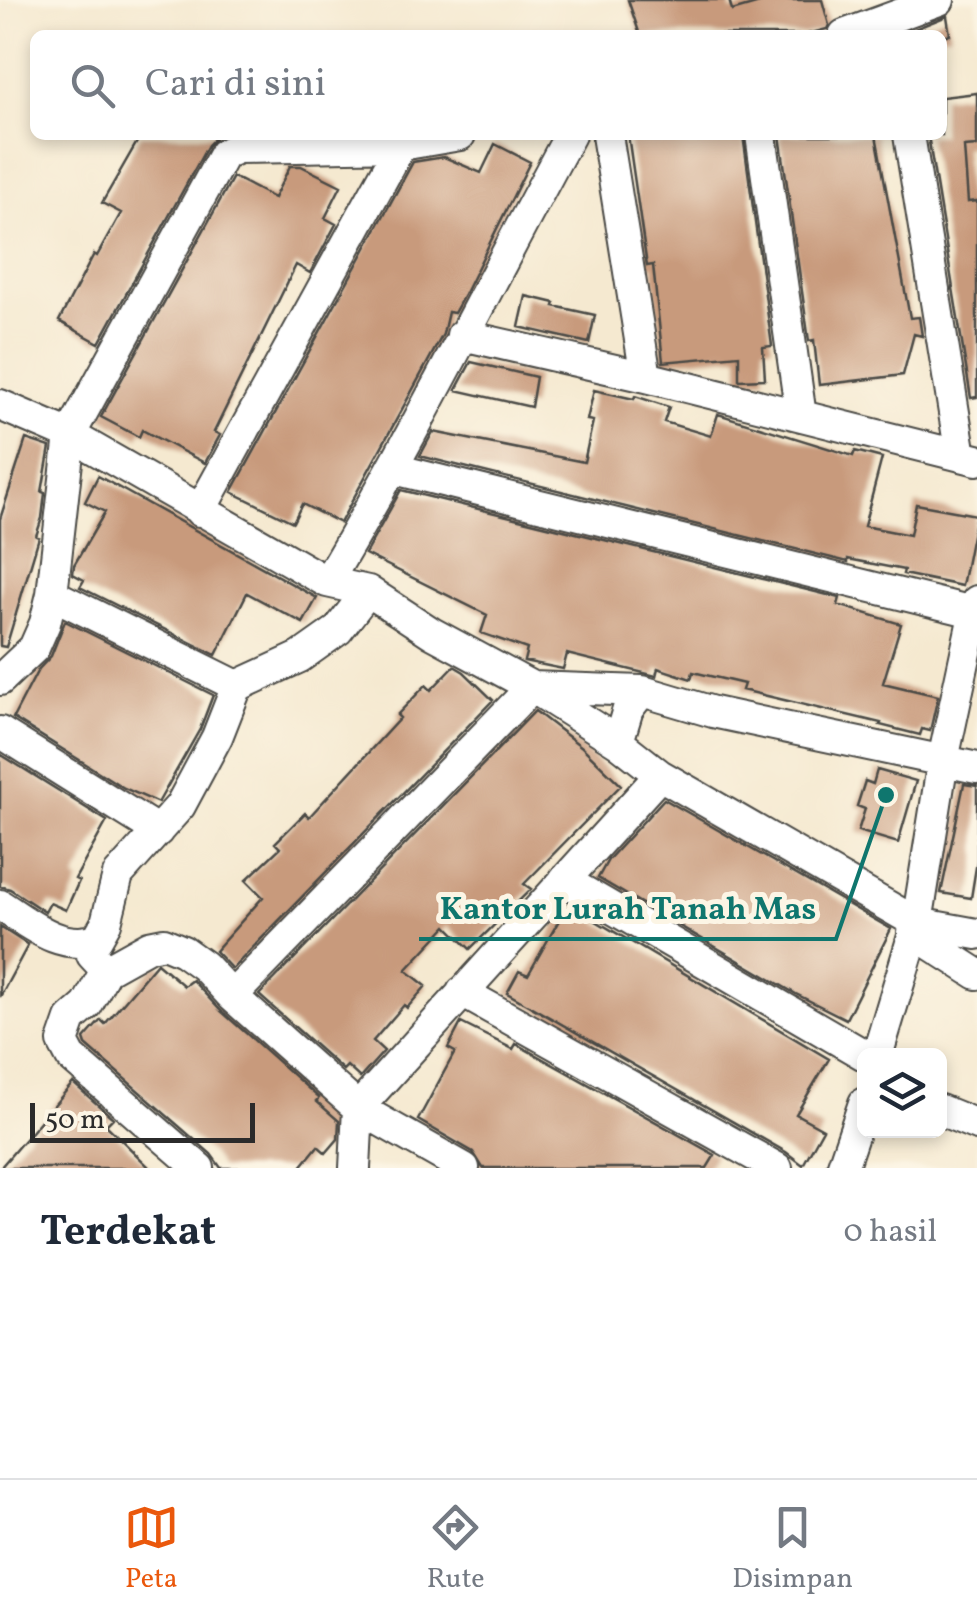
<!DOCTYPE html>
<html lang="id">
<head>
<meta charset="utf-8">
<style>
  body { margin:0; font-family:Vollkorn,serif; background:#f6f6f7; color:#1f2937 }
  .controls { position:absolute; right:30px; bottom:30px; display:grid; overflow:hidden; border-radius:15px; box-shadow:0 5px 15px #0003 }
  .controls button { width:90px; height:90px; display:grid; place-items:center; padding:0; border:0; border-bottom:2px solid #e0e1e3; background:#fff; color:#1f2937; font:50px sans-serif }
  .scale { position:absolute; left:30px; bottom:25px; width:225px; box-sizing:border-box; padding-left:10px; border:5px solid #2b2b2b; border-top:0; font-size:28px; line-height:35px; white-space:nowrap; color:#2b2b2b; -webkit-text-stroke:8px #fcf5e5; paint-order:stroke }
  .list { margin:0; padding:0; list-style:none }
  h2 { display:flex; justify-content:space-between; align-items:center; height:130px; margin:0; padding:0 40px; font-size:42px }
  h2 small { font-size:32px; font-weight:400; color:#747a83 }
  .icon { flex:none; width:55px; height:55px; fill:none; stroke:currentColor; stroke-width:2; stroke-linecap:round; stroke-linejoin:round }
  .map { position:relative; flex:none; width:977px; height:1168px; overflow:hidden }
  .search { position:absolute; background:#fff; box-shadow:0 5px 15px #0003; left:30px; right:30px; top:30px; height:110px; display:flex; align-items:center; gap:25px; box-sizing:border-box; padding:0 35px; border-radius:15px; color:#747a83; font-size:38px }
  .sheet { height:310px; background:#fff }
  nav { display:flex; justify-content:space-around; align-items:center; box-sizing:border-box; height:140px; border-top:2px solid #e0e1e3; background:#fff; font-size:28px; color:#747a83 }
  nav a { display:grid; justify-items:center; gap:5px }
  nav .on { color:#ea580c }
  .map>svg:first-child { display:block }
  .building { fill:#c89a7c }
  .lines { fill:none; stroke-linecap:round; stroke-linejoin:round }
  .street-casing { stroke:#494844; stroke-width:34 }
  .street { stroke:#fff; stroke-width:30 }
  .leader { fill:none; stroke:#0f766e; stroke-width:4 }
  .callout-dot { fill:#0f766e; stroke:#fcf5e5; stroke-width:4 }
  .callout-label { font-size:32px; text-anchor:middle; font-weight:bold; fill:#0f766e; stroke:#fcf5e5; stroke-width:10; stroke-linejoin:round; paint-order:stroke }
</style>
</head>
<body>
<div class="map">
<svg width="977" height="1168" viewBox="0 0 977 1168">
  <rect width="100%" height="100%" fill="#fcf5e5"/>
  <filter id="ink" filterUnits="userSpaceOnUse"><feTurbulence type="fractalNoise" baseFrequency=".01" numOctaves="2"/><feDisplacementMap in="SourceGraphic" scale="20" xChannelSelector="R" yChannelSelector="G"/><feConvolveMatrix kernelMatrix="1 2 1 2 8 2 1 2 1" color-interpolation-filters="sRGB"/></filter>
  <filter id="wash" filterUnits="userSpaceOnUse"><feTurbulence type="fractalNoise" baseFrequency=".0048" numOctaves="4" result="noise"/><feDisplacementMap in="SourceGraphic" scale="40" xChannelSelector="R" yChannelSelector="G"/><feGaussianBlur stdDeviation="2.25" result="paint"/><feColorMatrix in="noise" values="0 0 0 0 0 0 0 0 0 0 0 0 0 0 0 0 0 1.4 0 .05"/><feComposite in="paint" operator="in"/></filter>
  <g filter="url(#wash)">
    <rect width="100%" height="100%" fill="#f5e9d0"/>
    <g id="blocks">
      <!-- building -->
      <path class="building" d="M 628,0 L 729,0 L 732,11 L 770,0 L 822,0 L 829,25 L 827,29 L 804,35 L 640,35 Z
        M 947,16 L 950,35 L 907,35 L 907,32 Z
        M 977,93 L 977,146 L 964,147 L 968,202 L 977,201 L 977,397 L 971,398 L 928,135 L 942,135 L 942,97 Z
        M 141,135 L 218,135 L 208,145 L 99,343 L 59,321 L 94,254 L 97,256 L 121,213 L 102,203 Z
        M 628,135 L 743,135 L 772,346 L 763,347 L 765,379 L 739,380 L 739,355 L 663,362 L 653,265 L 647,266 Z
        M 780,135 L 876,135 L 910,318 L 919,317 L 922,336 L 914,334 L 903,375 L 819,385 L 814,340 L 809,341 Z
        M 495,144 L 530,162 L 464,295 L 454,313 L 448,312 L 443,334 L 340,523 L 302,504 L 293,522 L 232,492 L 413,162 L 444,157 L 481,173 Z
        M 290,166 L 301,166 L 341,186 L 325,218 L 336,224 L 310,273 L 296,265 L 214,432 L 220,435 L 205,463 L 142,430 L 139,437 L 101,417 L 233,177 L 274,198 Z
        M 526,296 L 555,303 L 554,306 L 595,315 L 589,343 L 519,327 Z
        M 471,362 L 536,377 L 531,407 L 456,390 Z
        M 594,390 L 634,399 L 635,396 L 669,407 L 664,422 L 711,436 L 718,414 L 853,456 L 855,451 L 882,458 L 864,526 L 910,535 L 916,504 L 976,515 L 962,586 L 903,574 L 904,570 L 848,559 L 848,562 L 420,456 L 433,432 L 584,462 L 593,421 L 587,420 Z
        M 26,439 L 50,447 L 42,492 L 45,493 L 42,518 L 36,536 L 39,537 L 6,647 L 0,646 L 0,519 Z
        M 98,476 L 317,598 L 303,623 L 247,593 L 216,655 L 80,587 L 84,580 L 73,574 L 74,565 L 105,512 L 85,502 Z
        M 401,490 L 840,598 L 838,605 L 901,624 L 883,683 L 938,696 L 930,731 L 922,729 L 920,735 L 880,725 L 881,723 L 742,690 L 744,684 L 693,672 L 691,679 L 658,668 L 656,676 L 567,654 L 563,669 L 524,661 L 527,649 L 481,633 L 487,615 L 365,554 Z
        M 65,621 L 213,695 L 200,729 L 158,803 L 124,788 L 13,718 L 38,670 L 51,656 Z
        M 454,666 L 464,672 L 493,700 L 232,969 L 215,951 L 263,897 L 246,880 L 280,848 L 275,843 L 305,813 L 309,817 L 400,718 L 397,715 L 426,685 L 431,690 Z
        M 535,711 L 582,747 L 621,785 L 524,884 L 531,889 L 470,949 L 447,926 L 406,970 L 426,986 L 407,1008 L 404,1005 L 373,1041 L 384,1051 L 360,1078 L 347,1066 L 343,1070 L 259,995 Z
        M 0,754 L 107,821 L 75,879 L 79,881 L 66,910 L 50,903 L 45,912 L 10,889 L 0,886 Z
        M 877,770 L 916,781 L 898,843 L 858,831 L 865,809 L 857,806 L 865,781 L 873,784 Z
        M 964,784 L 977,786 L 977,861 L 971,898 L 941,893 Z
        M 664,799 L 891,929 L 846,1019 L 796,994 L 598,878 L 608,860 Z
        M 566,908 L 577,914 L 579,911 L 829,1059 L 796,1114 L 823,1129 L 803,1165 L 786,1152 L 507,993 L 519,971 L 528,975 Z
        M 0,927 L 28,945 L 0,997 Z
        M 157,963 L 184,986 L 192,980 L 220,1010 L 319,1098 L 316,1101 L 339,1121 L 338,1139 L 326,1153 L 318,1146 L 300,1168 L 221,1168 L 211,1154 L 86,1045 L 84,1039 L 101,1020 L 105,1024 Z
        M 461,1023 L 513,1049 L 516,1044 L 715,1155 L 707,1168 L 483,1168 L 473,1152 L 418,1120 L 455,1052 L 448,1048 Z
        M 73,1083 L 113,1118 L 106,1125 L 150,1168 L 0,1168 Z"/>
    </g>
  </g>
  <g filter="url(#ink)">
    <use href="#blocks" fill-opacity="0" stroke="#494844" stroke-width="2.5"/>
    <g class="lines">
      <defs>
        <path id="street" d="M 844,35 L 939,0
          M 607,135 L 646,377
          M 761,135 L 801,416
          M 909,135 L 961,456
          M 462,335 L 646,377 L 977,460
          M 0,405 L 70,435 L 327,582 L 368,591 L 432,633 L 532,687 L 618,742 L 660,775 L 917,923 L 977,934
          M 394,469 L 977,613
          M 200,511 L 401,145
          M 327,582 C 414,436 489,284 570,135
          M 52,594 L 237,686
          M 0,680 L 34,648 L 45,623 L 52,594 L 70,435 L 224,154 L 238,148 L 401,145 L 460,135
          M 0,732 L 158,831
          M 618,742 L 628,709 L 642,691 L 713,712 L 977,768
          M 564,880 L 866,1056
          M 0,905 C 30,924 60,951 97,939 L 106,923 L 118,875 L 180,806 L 217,737 L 237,686 L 300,657 L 338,630 L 368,591
          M 913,933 L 977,974
          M 92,955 L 106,970 L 87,1005 L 71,1019 L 63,1042 L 71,1057 L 199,1168
          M 106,970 L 149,946 L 164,943 L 183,951 L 204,966 L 232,996 L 358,1108 L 464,1168
          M 462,992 L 777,1168
          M 232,996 L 532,687 L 642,691
          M 877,1056 L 917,923 L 943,760 L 977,601
          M 940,1110 L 977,1125
          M 355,1168 L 358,1108 L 660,775
          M 842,1168 L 864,1103"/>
      </defs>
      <!-- street casing -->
      <use href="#street" class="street-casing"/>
      <!-- street -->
      <use href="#street" class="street"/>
    </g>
  </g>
  <!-- callouts -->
  <path class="leader" d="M886 795L836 939H419"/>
  <circle class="callout-dot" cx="886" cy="795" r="10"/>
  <g class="callout-label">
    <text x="628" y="919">Kantor Lurah Tanah Mas</text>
  </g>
</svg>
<div class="controls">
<button><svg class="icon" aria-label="layers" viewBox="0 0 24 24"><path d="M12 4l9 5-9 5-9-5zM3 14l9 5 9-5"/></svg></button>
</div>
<div class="scale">50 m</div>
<div class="search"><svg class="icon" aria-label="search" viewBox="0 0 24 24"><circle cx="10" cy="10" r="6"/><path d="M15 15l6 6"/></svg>Cari di sini</div>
</div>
<section class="sheet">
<h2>Terdekat<small>0 hasil</small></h2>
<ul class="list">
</ul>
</section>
<nav>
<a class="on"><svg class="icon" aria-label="map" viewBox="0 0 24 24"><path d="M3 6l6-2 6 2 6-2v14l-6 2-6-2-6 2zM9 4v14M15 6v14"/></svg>Peta</a>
<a><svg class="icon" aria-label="directions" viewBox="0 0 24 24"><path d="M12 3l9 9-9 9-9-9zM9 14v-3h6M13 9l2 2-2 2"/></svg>Rute</a>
<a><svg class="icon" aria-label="saved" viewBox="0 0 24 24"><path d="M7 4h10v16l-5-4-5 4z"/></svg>Disimpan</a>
</nav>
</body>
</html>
